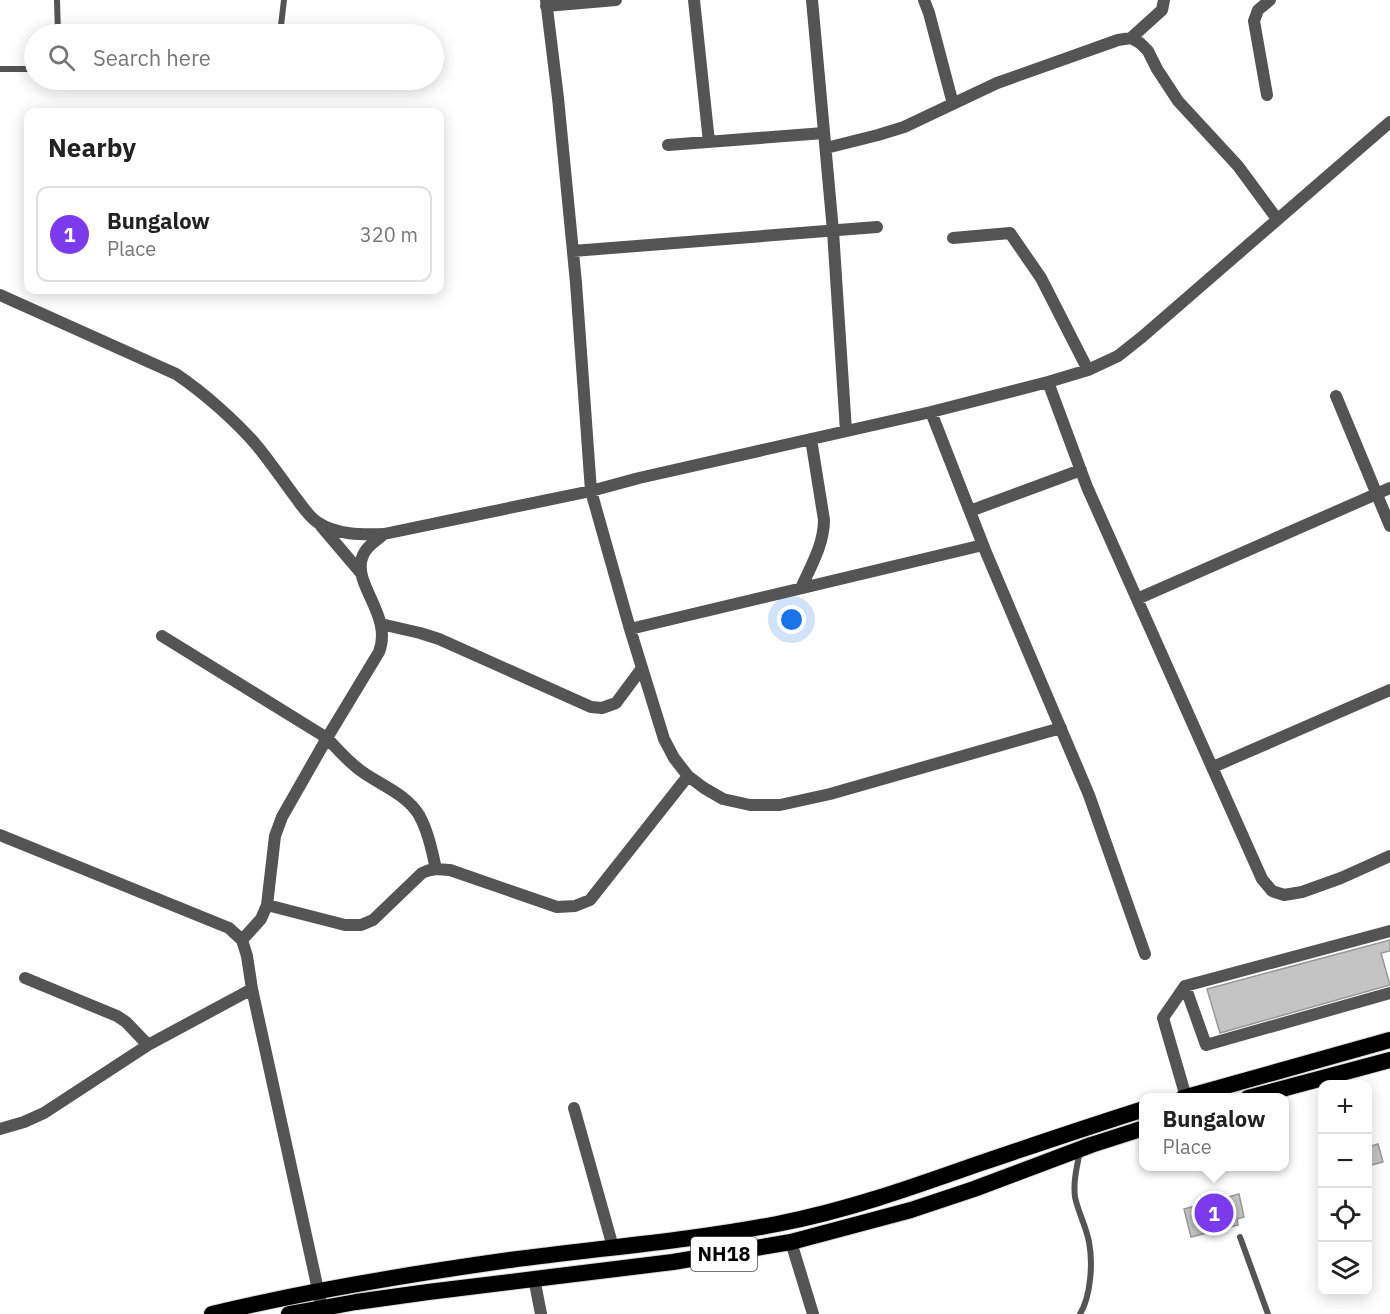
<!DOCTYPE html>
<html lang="en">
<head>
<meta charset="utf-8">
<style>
  body { margin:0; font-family:"IBM Plex Sans",sans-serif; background:#f2f2f2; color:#222 }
  .controls { position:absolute; right:18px; bottom:18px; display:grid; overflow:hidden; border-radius:12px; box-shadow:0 3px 15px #0003 }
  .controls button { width:54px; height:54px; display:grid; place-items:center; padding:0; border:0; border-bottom:2px solid #e0e0e0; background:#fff; color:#222; font:30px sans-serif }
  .you { position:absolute; left:792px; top:620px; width:21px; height:21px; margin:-15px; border:4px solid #fff; border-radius:50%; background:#1a73e8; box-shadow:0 0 0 9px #1a73e833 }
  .badge { display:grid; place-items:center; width:39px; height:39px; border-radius:50%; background:#7c3aed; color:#fff; font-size:20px; font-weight:700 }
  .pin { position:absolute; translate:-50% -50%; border:3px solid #fff; box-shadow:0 2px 6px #0006 }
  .popup { position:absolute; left:1139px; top:1093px; width:150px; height:78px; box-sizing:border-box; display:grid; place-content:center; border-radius:12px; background:#fff; filter:drop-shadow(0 2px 4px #0005); font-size:20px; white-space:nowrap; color:#767676 }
  .popup b { font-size:22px; color:#222 }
  .popup::after { content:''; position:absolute; left:50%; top:100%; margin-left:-12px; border:12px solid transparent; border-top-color:#fff }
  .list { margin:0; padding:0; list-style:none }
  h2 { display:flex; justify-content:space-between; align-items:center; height:78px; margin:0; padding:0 24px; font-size:26px }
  h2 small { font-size:20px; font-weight:400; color:#767676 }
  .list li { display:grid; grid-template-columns:39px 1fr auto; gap:18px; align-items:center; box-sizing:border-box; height:96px; margin:0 12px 12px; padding:0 12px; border:2px solid #e0e0e0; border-radius:12px }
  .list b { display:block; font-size:22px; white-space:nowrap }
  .list p { margin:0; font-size:20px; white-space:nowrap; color:#767676 }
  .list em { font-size:20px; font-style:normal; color:#767676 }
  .icon { flex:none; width:33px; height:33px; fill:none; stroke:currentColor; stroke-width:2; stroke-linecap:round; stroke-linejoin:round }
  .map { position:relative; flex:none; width:1390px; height:1314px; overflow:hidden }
  .search { position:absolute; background:#fff; box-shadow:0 3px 15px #0003; left:24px; top:24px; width:420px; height:66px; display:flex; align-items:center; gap:15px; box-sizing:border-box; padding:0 21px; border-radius:33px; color:#767676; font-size:22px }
  .panel { position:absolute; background:#fff; box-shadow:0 3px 15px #0003; left:24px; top:108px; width:420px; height:186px; border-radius:12px }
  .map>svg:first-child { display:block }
  .building { fill:#c4c4c4; stroke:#989898; stroke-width:1.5 }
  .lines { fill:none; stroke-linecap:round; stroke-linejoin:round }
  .trunk-casing { stroke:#dbdbdb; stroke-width:18 }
  .service { stroke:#545454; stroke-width:6 }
  .minor { stroke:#545454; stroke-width:12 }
  .trunk { stroke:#000; stroke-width:16 }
  .labels { text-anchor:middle; stroke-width:5; stroke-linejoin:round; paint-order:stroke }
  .shield { fill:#fff; stroke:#4c4c4c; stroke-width:1.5 }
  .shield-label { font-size:20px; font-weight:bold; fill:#000 }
</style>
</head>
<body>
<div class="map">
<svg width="1390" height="1314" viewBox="0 0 1390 1314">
  <rect width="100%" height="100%" fill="#fff"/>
  <!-- building -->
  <path class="building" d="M 1390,940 L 1390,951 L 1381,953 L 1390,985 L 1220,1033 L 1207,989 Z
    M 1378,1144 L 1383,1162 L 1368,1166 L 1368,1147 Z
    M 1239,1194 L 1244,1217 L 1237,1219 L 1238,1225 L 1191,1237 L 1184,1209 Z"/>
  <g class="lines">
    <defs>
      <path id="trunk" d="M 1183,1098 L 1390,1040
        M 1248,1098 L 1390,1060
        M 212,1314 C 311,1290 410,1274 510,1260 C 599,1248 689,1241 777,1224 C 845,1211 910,1188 975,1165 C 1031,1146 1087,1127 1144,1109
        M 289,1314 L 356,1302 L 428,1292 L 673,1262 L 791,1242 L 911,1210 L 974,1189 L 1091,1145 L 1144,1128"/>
    </defs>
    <!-- trunk casing -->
    <use href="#trunk" class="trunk-casing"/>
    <!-- service -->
    <path class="service" d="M 57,0 L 58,34
      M 280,34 L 284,0
      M 0,69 L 34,69
      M 1080,1151 C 1077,1167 1073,1181 1075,1197 C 1078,1212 1086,1226 1089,1242 C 1093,1262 1091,1296 1080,1314
      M 1240,1237 L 1268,1314"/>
    <!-- minor -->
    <path class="minor" d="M 546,0 L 558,98 L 576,283 L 591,491 L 630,629 L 664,739 L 674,758 L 688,776 L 704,788 L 723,799 L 750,805 L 780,805 L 830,794 L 1061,728
      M 694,0 L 709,142
      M 812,0 L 833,231 L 846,431
      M 924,0 L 929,13 L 953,104
      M 546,6 L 616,0
      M 1131,38 L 1162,10 L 1164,0
      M 1267,95 L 1254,21 L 1258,10 L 1270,0
      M 668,145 L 824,133
      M 826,148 L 878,135 L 904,127 L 997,83 L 1118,40 L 1131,38 L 1140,43 L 1148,51 L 1157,69 L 1178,101 L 1238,166 L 1277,219
      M 953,238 L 1010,233 L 1041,278 L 1088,370
      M 573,251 L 877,227
      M 0,295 L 176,374 C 203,392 237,422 258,447 C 270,462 282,479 293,494 C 301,504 307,515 317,522 C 336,535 362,535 384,534 L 591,491 L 639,478 L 931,412 L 1048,382 L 1088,370 L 1118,356 L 1142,337 L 1390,122
      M 1048,382 L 1087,487 L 1262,879 L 1272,891 L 1284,895 L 1302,892 L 1341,878 L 1390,856
      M 1336,396 L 1390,526
      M 931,412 L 985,550 L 1089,795 L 1145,954
      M 970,511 L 1081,470
      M 321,526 L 361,573
      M 801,588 C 811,566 824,544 824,520 L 811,439
      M 1137,599 L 1390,488
      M 381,624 L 420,633 L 439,639 L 591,707 L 602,708 L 616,703 L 642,668
      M 630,629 L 983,545
      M 162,636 L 327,738 C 339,751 349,763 364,773 C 383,786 407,795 419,815 C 428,831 432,851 436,869
      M 1213,767 L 1390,690
      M 0,835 L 229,928 L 242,940 L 247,956 L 252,989 L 322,1308
      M 267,905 L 345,925 L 361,925 L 373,920 L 422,873 C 432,868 440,869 450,870 L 557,907 L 575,906 L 590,900 L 688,776
      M 1390,931 L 1185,986 L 1206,1045 L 1390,993
      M 242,940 L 261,919 L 267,905 L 275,836 L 282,817 L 327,738 L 379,652 C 393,616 353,585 362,558 C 365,547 376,541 384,534
      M 25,978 L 117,1016 L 126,1022 L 148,1045
      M 1185,986 L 1163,1018 L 1186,1097
      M 574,1108 L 613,1247
      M 0,1129 L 24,1122 L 44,1113 L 148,1045 L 252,989
      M 791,1242 L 813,1314
      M 534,1278 L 541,1314"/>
    <!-- trunk -->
    <use href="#trunk" class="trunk"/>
  </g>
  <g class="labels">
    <!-- shield labels -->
    <rect class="shield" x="691" y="1237" width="66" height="34" rx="4.5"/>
    <g class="shield-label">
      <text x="724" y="1261">NH18</text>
    </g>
  </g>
</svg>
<div class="controls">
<button>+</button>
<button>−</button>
<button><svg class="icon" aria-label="locate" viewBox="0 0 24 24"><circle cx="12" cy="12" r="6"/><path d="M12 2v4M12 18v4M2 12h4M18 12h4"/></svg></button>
<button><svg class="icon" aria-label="layers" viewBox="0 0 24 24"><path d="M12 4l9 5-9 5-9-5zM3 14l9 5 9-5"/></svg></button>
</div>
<div class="you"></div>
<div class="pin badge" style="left:1214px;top:1213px">1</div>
<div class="popup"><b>Bungalow</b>Place</div>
<div class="search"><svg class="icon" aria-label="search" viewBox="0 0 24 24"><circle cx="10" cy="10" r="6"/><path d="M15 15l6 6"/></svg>Search here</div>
<section class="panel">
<h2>Nearby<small></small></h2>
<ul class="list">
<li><span class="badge">1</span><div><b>Bungalow</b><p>Place</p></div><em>320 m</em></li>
</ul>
</section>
</div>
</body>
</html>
